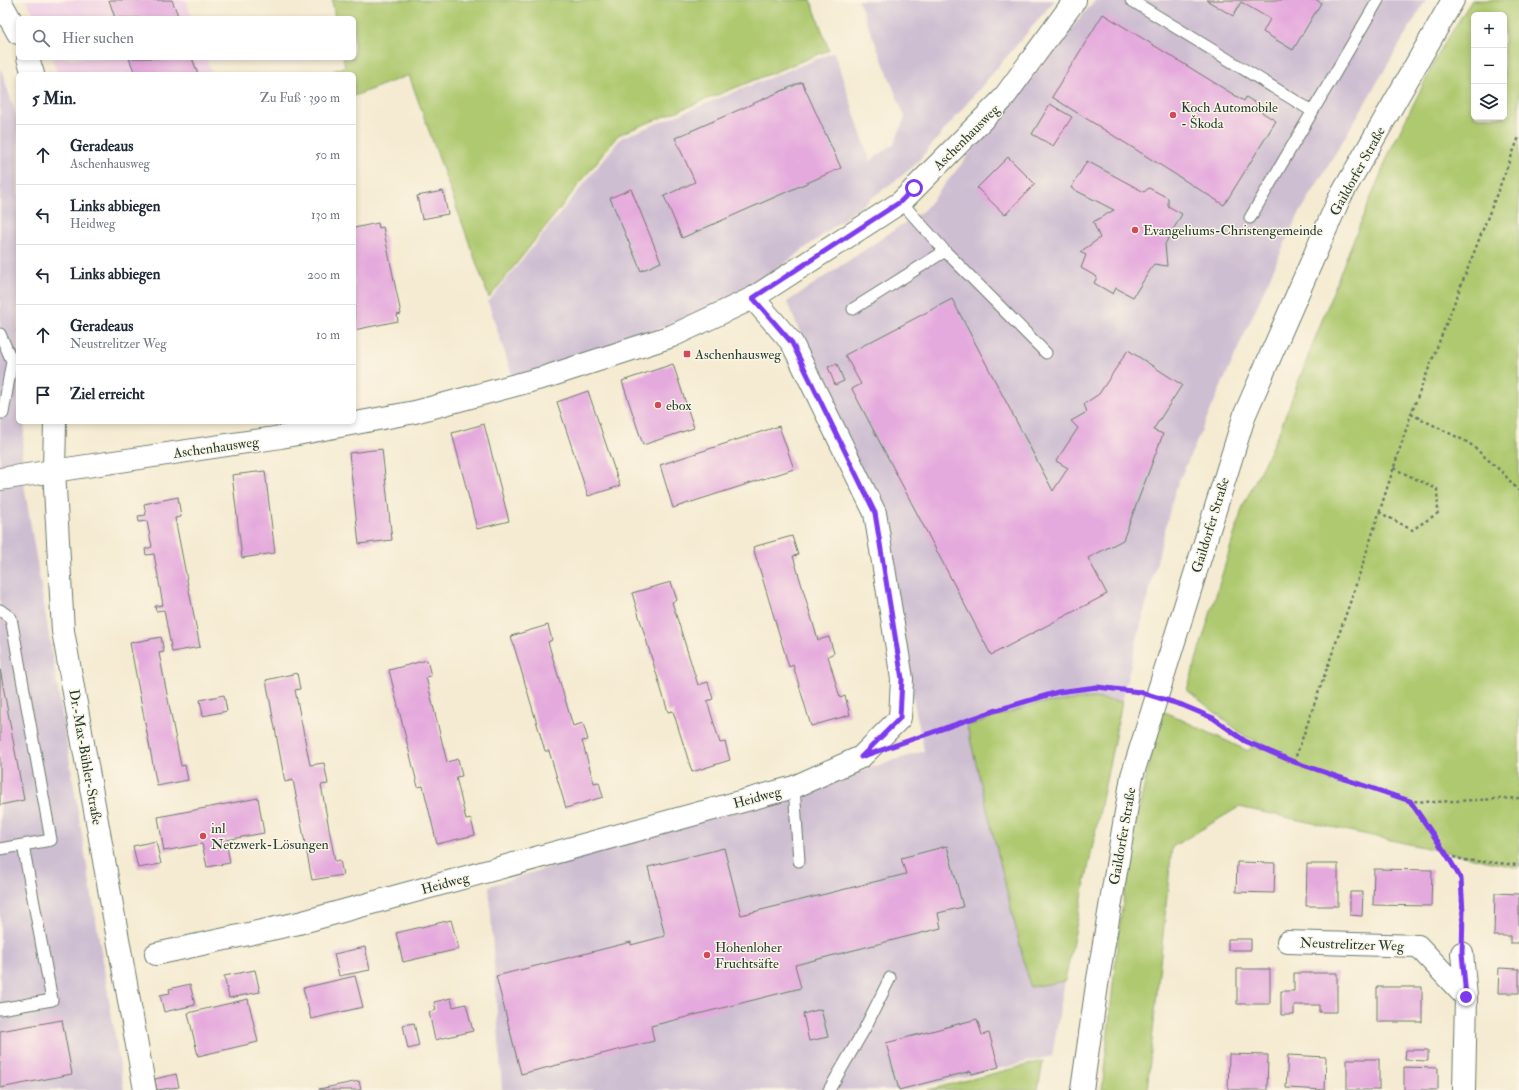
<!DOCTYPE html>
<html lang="de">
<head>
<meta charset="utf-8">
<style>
  body { margin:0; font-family:"IM FELL Double Pica",serif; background:#f6f6f7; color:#1f2937 }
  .controls { position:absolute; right:12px; top:12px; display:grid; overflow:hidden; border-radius:6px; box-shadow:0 2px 6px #0003 }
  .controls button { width:36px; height:36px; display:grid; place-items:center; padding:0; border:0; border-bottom:1px solid #e0e1e3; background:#fff; color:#1f2937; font:20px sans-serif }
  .stop { position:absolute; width:12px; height:12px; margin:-9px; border:3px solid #7c3aed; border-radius:50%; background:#fff }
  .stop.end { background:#7c3aed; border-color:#fff; box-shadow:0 1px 4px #0008 }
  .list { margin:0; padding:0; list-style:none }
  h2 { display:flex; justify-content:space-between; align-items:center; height:52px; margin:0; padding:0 16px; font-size:17px }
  h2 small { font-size:13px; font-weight:400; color:#747a83 }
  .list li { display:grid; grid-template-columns:26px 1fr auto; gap:12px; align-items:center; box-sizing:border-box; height:60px; padding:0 16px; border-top:1px solid #e0e1e3 }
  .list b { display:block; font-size:15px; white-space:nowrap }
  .list p { margin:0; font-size:13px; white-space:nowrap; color:#747a83 }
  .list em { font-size:13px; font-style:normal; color:#747a83 }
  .icon { flex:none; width:22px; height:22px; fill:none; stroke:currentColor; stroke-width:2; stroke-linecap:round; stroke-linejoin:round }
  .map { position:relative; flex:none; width:1519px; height:1090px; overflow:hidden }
  .search { position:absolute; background:#fff; box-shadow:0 2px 6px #0003; left:16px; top:16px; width:340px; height:44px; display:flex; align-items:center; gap:10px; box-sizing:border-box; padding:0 14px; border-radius:6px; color:#747a83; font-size:15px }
  .panel { position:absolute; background:#fff; box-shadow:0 2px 6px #0003; left:16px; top:72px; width:340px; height:352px; border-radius:6px }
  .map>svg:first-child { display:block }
  .built { fill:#f0d0e5 }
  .industrial { fill:#cebed2 }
  .green { fill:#afc96f; stroke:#678352; fill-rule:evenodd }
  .building { fill:#e5aadd }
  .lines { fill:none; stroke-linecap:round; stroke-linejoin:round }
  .lane-casing { stroke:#6a7a6b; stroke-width:13 }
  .street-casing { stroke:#6a7a6b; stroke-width:24 }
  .secondary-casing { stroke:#6a7a6b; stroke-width:24 }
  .primary-casing { stroke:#6a7a6b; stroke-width:24 }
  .path { stroke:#6a7a6b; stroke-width:2.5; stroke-dasharray:3 3; stroke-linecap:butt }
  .lane { stroke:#fff; stroke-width:11 }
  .street { stroke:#fff; stroke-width:22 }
  .secondary { stroke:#fff; stroke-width:22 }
  .primary { stroke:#fff; stroke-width:22 }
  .path-bridge { stroke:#6a7a6b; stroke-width:2.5; stroke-dasharray:3 3; stroke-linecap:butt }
  .route { stroke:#7c3aed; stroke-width:5 }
  .poi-dot { fill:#d1495b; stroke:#fcf5e5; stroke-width:1.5 }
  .labels { text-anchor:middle; stroke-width:3; stroke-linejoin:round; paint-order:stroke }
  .poi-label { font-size:14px; fill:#1f3d34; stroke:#fcf5e5; text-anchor:start }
  .street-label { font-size:14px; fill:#1f3d34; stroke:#fcf5e5 }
</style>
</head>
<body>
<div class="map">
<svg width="1519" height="1090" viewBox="0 0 1519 1090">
  <rect width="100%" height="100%" fill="#fcf5e5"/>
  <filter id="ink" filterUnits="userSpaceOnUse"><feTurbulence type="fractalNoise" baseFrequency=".025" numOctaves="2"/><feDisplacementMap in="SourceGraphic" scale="8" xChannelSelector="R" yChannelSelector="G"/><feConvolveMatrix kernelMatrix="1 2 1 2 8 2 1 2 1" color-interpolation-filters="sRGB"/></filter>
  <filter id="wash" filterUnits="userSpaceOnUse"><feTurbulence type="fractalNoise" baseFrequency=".012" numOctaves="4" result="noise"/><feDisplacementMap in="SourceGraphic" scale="16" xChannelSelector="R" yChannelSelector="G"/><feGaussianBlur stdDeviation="0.9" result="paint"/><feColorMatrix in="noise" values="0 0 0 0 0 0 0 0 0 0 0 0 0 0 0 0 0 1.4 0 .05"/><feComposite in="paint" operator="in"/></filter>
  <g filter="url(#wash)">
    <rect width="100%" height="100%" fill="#f5ebd2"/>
    <!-- built -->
    <path class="built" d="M 25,0 L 186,0 L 192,18 L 37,18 Z
      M 52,58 L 206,58 L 212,74 L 57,74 Z"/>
    <!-- industrial -->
    <path class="industrial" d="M 858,0 L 1055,0 L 913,167 L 756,285 L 622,345 L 513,378 L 488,302 L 621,138 L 834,52 L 870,161 L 894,144 L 905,117 Z
      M 1095,0 L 1426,0 L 1294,223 L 1175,490 L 1117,719 L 1065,981 L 1052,1056 L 907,1090 L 502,1090 L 489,886 L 924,751 L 874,506 L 787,302 L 924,210 Z
      M 0,67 L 18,120 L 18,422 L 25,422 L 21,466 L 124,1090 L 0,1090 Z"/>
    <!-- green -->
    <path class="green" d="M 332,0 L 811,0 L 829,50 L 618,135 L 489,298 L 409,75 L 354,96 L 354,74 L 327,74 L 345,66 L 343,58 L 354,58 L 354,18 L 335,18 Z
      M 1472,0 L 1519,0 L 1519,868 L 1239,807 L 1172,847 L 1147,1090 L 1102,1090 L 1119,928 L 1134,832 L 1161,710 L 1248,751 L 1257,741 L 1246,737 L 1187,690 L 1243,506 L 1279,432 L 1346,258 L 1391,149 L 1441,49 ZM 1474,15 L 1504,15 L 1504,117 L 1474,117 Z
      M 1094,698 L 1122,702 L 1065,981 L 1030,987 L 967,726 L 1036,704 Z
      M 1043,1061 L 1038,1090 L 928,1090 Z"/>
    <g id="blocks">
      <!-- building -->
      <path class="building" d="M 109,0 L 172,0 L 179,18 L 115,18 Z
        M 1206,0 L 1317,0 L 1321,3 L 1293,50 L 1263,32 L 1270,19 L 1241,2 L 1233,16 Z
        M 1103,14 L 1244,101 L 1246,97 L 1257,104 L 1255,108 L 1276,121 L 1224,205 L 1052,97 Z
        M 129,58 L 192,58 L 198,74 L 135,74 Z
        M 802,82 L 841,168 L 682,238 L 664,196 L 695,182 L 675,138 Z
        M 1050,104 L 1072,117 L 1053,146 L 1032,134 Z
        M 1008,157 L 1035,184 L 1005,215 L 977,188 Z
        M 1087,161 L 1144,192 L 1149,188 L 1168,198 L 1168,206 L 1182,214 L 1165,244 L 1167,266 L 1154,264 L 1133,297 L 1116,288 L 1113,294 L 1094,283 L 1097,277 L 1081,268 L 1086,255 L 1080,252 L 1100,238 L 1093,222 L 1114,210 L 1071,188 Z
        M 631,189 L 661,262 L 641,271 L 610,198 Z
        M 443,191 L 448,214 L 422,219 L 417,196 Z
        M 378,223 L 379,228 L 383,227 L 401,314 L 397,315 L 398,321 L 354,330 L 354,228 Z
        M 952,299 L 1053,491 L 1068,468 L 1056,461 L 1078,428 L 1071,421 L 1087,412 L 1084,404 L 1099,394 L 1128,350 L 1182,385 L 1153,430 L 1163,434 L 1123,540 L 1088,558 L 1107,594 L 991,655 L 852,389 L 861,384 L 845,355 Z
        M 673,364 L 694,428 L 643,445 L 622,381 Z
        M 837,364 L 844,381 L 835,385 L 828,367 Z
        M 588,391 L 620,486 L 588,496 L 557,402 Z
        M 484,424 L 509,521 L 477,529 L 452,433 Z
        M 779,426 L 794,469 L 673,508 L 660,465 Z
        M 382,449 L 392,540 L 359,544 L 349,453 Z
        M 265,471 L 275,553 L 242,558 L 232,475 Z
        M 178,497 L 181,517 L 175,518 L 200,647 L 172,652 L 164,610 L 156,611 L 155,606 L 163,605 L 154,554 L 146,555 L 145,549 L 152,547 L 147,521 L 139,522 L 138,516 L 146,515 L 144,504 Z
        M 792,536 L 798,555 L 793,556 L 818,640 L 829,637 L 834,653 L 828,656 L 840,698 L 845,696 L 850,715 L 811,726 L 793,665 L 789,667 L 753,547 Z
        M 671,582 L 677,600 L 672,602 L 698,685 L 708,682 L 713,699 L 707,701 L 720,743 L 725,742 L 730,760 L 692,772 L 673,711 L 668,712 L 632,593 Z
        M 548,625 L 552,640 L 548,642 L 573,726 L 583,723 L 588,740 L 582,741 L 594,783 L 599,782 L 603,797 L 566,808 L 549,751 L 545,751 L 511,636 Z
        M 161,637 L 164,652 L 159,653 L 181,766 L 185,765 L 188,780 L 157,786 L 130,643 Z
        M 427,660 L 431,676 L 426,677 L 447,762 L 458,759 L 462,776 L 456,777 L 466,820 L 471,819 L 475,835 L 437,844 L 423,786 L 418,787 L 389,670 Z
        M 0,669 L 24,800 L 0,805 Z
        M 297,673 L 300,689 L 295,690 L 310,765 L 324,763 L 328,784 L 321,785 L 335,861 L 340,860 L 343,875 L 312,880 L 293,780 L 285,782 L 266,680 Z
        M 224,695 L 227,711 L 203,716 L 200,700 Z
        M 258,798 L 264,833 L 226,840 L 230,863 L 207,867 L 202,844 L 164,851 L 158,817 Z
        M 156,841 L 161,864 L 138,868 L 133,846 Z
        M 947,846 L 963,907 L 938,913 L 941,928 L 795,965 L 801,988 L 651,1026 L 654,1041 L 521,1074 L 496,976 L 631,942 L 631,945 L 665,936 L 648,867 L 724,848 L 741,915 L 906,874 L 901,858 Z
        M 1237,862 L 1275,863 L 1274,893 L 1236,892 Z
        M 1307,864 L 1338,864 L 1338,906 L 1306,906 Z
        M 1374,869 L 1432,870 L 1431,906 L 1373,905 Z
        M 1350,892 L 1363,892 L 1362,916 L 1350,915 Z
        M 1495,893 L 1519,894 L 1519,943 L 1510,943 L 1510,936 L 1494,936 Z
        M 451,920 L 459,949 L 403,962 L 396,933 Z
        M 1228,939 L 1251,939 L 1251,950 L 1228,950 Z
        M 365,947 L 370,970 L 339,976 L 334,954 Z
        M 1499,968 L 1519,969 L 1519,993 L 1498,993 Z
        M 1237,969 L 1270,969 L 1270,1004 L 1237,1004 Z
        M 255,970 L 260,992 L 229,998 L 224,976 Z
        M 1294,973 L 1337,973 L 1337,1012 L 1319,1012 L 1319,1005 L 1294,1005 L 1294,1015 L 1281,1015 L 1281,991 L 1294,991 Z
        M 355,976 L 363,1007 L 311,1019 L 303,988 Z
        M 190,984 L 195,1005 L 164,1012 L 160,995 L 170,993 L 169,989 Z
        M 1377,987 L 1422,987 L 1422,1022 L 1377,1022 Z
        M 451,998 L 453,1007 L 466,1004 L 473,1031 L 435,1040 L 429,1012 L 436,1010 L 434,1002 Z
        M 248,999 L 258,1042 L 198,1056 L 188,1013 Z
        M 821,1009 L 828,1037 L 809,1041 L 803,1014 Z
        M 977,1019 L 982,1035 L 989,1033 L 999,1067 L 972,1074 L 971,1071 L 899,1090 L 886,1043 Z
        M 62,1020 L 72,1074 L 0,1088 L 0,1031 Z
        M 414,1023 L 419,1046 L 408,1049 L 403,1025 Z
        M 1406,1050 L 1428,1050 L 1428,1061 L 1405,1060 Z
        M 1229,1054 L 1268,1055 L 1267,1090 L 1228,1090 Z
        M 1288,1055 L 1326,1057 L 1325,1090 L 1286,1088 Z
        M 1347,1059 L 1379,1059 L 1379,1090 L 1347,1090 Z
        M 1404,1067 L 1438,1068 L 1438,1090 L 1404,1090 Z
        M 176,1074 L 179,1087 L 157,1090 L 155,1079 Z
        M 359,1081 L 361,1090 L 319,1090 L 319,1089 Z"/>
    </g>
  </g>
  <g filter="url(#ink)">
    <use href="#blocks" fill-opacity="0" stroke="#6a7a6b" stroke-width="1"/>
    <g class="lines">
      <defs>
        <path id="lane" d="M 1131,0 L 1312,111
          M 901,202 L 945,251 L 1046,353
          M 1250,218 L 1378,0
          M 853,309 L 945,251
          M 0,334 L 12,361 L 3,413 L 0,413
          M 0,610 L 11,618 L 51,840 L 0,849
          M 794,787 L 799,861
          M 0,1009 L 52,1000 L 23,845
          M 829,1090 L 864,1030 L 890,978"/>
        <path id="street" d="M 0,479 L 281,437 L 415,412 L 549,376 L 672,336 L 753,298 L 901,202 L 1002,100 L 1075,0
          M 1288,942 L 1418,946 L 1466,997
          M 1462,953 L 1466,997 L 1464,1090
          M 156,954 L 299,923 L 794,787 L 861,757 L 900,718 L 902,679 L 875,513 L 792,343 L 753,298"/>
        <path id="secondary" d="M 0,1 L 18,33
          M 28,58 L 33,74
          M 55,422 L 54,470 L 63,631 L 145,1090"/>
        <path id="primary" d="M 1082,1090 L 1097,985 L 1132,776 L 1245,414 L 1339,199 L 1453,0"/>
      </defs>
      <!-- lane casing -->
      <use href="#lane" class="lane-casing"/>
      <!-- street casing -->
      <use href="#street" class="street-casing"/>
      <!-- secondary casing -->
      <use href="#secondary" class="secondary-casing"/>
      <!-- primary casing -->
      <use href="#primary" class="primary-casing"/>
      <!-- path -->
      <path class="path" d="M 1411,414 L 1469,443 L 1502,472 L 1519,491
        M 1379,512 L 1412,530 L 1438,513 L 1437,489 L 1393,468
        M 916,738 L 994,711
        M 1245,741 L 1294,762 L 1410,801 L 1433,802 L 1519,798
        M 1294,762 L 1352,597 L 1411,414 L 1519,137
        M 1410,801 L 1447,855 L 1464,860 L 1519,865
        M 1447,855 L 1461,879 L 1462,930"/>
      <!-- lane -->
      <use href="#lane" class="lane"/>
      <!-- street -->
      <use href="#street" class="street"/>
      <!-- secondary -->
      <use href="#secondary" class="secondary"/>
      <!-- primary -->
      <use href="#primary" class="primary"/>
      <!-- path-bridge -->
      <path class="path-bridge" d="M 994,711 L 1058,692 L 1097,687 L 1140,692 L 1182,705 L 1213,718 L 1245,741"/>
    </g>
  </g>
  <g class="lines" filter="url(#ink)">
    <!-- route -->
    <path class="route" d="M 914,188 L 900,202 L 753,298 L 792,343 L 875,513 L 902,679 L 900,718 L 861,757 L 994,711 L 1058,692 L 1097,687 L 1140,692 L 1182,705 L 1213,718 L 1245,741 L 1294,762 L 1410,801 L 1447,855 L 1461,879 L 1463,912 L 1462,953 L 1466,997"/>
  </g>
  <!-- markers -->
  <g class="poi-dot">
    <circle cx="1173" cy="115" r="4"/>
    <circle cx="1135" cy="230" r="4"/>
    <rect x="683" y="350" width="8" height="8" rx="2"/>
    <circle cx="658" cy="405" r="4"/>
    <circle cx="203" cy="836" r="4"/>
    <circle cx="707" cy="955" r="4"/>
  </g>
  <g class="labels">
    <!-- poi labels -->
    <g class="poi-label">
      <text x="1181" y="112">Koch Automobile<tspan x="1181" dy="16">- Škoda</tspan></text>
      <text x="1143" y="235">Evangeliums-Christengemeinde</text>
      <text x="695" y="359">Aschenhausweg</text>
      <text x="666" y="410">ebox</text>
      <text x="211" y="833">inl<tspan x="211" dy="16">Netzwerk-Lösungen</tspan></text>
      <text x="715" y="952">Hohenloher<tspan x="715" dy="16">Fruchtsäfte</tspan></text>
    </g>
    <!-- street labels -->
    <g class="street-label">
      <text transform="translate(966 137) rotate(-45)" y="5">Aschenhausweg</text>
      <text transform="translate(1357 171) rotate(-61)" y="5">Gaildorfer Straße</text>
      <text transform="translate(216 447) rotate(-8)" y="5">Aschenhausweg</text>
      <text transform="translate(1210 525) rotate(-73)" y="5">Gaildorfer Straße</text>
      <text transform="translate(86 757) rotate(80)" y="5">Dr.-Max-Bühler-Straße</text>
      <text transform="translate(757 797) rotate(-15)" y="5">Heidweg</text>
      <text transform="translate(1122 836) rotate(-80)" y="5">Gaildorfer Straße</text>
      <text transform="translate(445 883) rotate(-15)" y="5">Heidweg</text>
      <text transform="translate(1352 944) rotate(2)" y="5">Neustrelitzer Weg</text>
    </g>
  </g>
</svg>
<div class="controls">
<button>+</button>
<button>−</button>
<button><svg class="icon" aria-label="layers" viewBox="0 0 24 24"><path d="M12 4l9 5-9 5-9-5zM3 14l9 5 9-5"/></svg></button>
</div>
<div class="stop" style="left:914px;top:188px"></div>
<div class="stop end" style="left:1466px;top:997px"></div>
<div class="search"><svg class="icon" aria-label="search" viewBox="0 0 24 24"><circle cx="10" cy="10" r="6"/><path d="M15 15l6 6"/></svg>Hier suchen</div>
<section class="panel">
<h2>5 Min.<small>Zu Fuß · 390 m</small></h2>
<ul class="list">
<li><svg class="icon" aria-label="ahead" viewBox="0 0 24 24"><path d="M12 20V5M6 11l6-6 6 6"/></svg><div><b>Geradeaus</b><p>Aschenhausweg</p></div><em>50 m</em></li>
<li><svg class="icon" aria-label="left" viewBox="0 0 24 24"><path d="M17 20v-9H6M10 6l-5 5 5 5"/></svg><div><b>Links abbiegen</b><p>Heidweg</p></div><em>130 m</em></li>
<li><svg class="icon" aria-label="left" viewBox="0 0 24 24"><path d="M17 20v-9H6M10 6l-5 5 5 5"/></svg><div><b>Links abbiegen</b></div><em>200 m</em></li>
<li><svg class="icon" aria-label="ahead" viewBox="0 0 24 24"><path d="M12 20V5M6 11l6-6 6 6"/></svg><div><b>Geradeaus</b><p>Neustrelitzer Weg</p></div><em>10 m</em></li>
<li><svg class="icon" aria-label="arrive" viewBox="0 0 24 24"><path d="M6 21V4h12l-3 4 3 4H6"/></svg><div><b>Ziel erreicht</b></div></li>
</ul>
</section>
</div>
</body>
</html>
